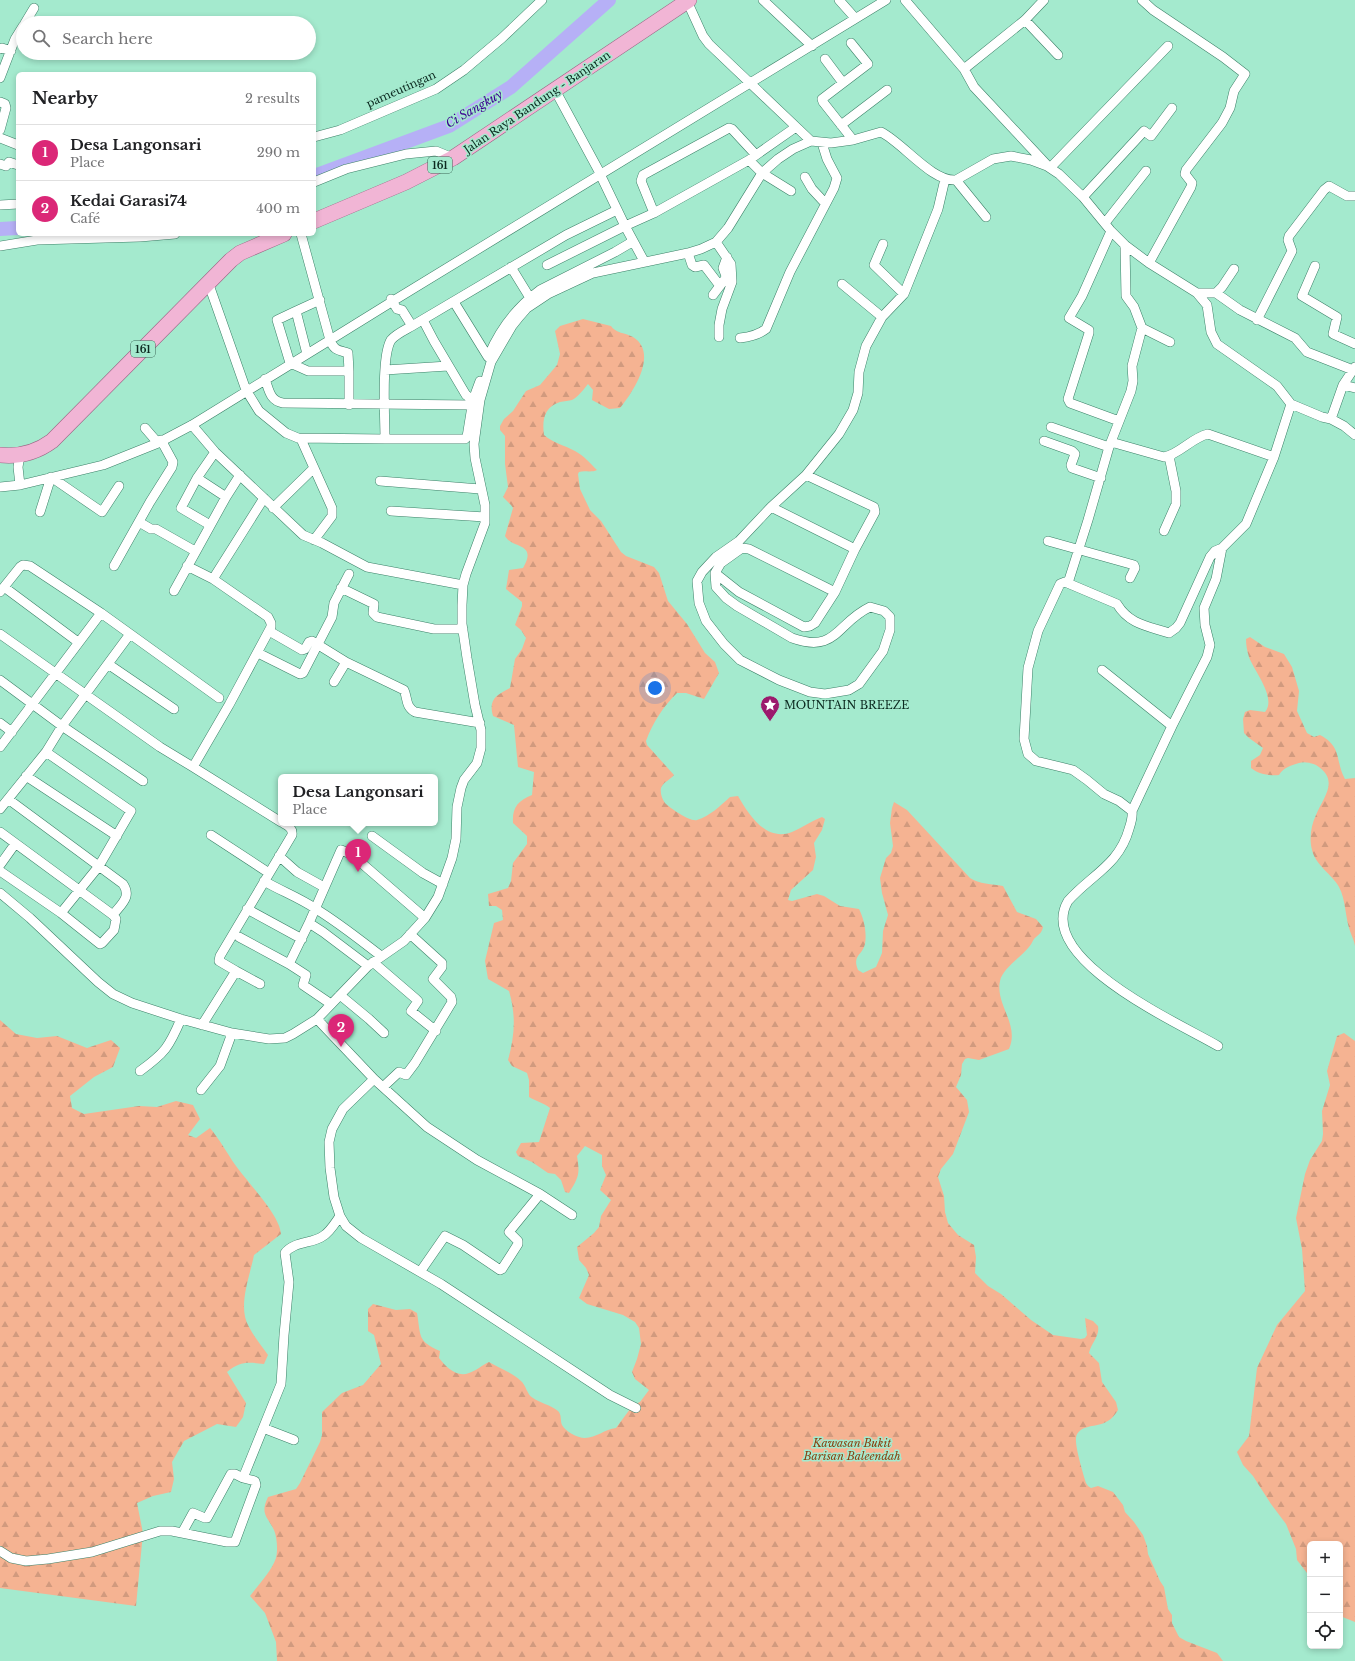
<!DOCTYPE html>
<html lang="en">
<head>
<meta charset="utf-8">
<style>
  body { margin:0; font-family:"Libre Baskerville",serif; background:#f2f2f2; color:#202124 }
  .controls { position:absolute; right:12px; bottom:12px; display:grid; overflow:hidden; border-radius:6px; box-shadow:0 2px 6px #0003 }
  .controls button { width:36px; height:36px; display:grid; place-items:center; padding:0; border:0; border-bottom:1px solid #e0e0e0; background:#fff; color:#202124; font:20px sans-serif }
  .you { position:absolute; left:655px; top:688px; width:14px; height:14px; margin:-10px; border:3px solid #fff; border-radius:50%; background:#1a73e8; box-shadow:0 0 0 6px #1a73e833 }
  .badge { display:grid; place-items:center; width:26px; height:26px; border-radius:50%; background:#db2777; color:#fff; font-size:13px; font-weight:700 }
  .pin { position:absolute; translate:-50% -33px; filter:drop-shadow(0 1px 2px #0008) }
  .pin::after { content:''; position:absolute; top:21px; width:14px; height:12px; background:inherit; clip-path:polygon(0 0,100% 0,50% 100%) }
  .popup { position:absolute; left:278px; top:774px; width:160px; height:52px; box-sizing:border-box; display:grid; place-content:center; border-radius:6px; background:#fff; filter:drop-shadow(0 1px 3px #0005); font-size:13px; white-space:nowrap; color:#757577 }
  .popup b { font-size:15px; color:#202124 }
  .popup::after { content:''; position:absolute; left:50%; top:100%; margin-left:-8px; border:8px solid transparent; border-top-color:#fff }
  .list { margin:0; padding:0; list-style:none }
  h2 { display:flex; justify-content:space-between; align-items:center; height:52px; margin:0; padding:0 16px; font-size:17px }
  h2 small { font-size:13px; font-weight:400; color:#757577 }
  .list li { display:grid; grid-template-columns:26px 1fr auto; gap:12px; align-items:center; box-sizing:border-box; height:56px; padding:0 16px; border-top:1px solid #e0e0e0 }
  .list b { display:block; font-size:15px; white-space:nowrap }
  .list p { margin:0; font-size:13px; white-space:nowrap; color:#757577 }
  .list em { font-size:13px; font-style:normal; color:#757577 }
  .icon { flex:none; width:22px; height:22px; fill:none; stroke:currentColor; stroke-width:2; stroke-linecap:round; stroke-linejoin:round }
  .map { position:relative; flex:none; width:1355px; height:1661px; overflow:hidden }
  .search { position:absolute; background:#fff; box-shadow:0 2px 6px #0003; left:16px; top:16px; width:300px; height:44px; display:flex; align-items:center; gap:10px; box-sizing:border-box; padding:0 14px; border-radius:22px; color:#757577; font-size:15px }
  .panel { position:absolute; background:#fff; box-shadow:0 2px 6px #0003; left:16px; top:72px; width:300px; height:164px; border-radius:6px }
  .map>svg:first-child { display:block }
  .forest { fill:url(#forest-firs) }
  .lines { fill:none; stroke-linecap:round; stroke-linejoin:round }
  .river { stroke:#b6b0f6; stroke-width:14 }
  .street-casing { stroke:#3c8168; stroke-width:10 }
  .primary-casing { stroke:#9a6483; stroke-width:16 }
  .street { stroke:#fff; stroke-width:9 }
  .primary { stroke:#f1b5d5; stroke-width:15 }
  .labels { text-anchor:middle; stroke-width:3; stroke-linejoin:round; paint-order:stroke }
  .shield { fill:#a4eace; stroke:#3a6454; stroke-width:1 }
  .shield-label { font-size:10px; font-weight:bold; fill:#0c2a20 }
  .street-label { font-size:11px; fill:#0c2a20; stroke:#a4eace }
  .poi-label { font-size:11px; fill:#0c2a20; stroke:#a4eace; text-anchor:start }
  .park-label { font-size:11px; font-style:italic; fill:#893e0e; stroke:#a4eace }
  .water-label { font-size:12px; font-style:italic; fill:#3b0092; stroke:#a4eace }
</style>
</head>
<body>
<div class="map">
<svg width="1355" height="1661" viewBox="0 0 1355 1661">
  <defs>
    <pattern id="forest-firs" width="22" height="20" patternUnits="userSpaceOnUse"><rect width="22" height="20" fill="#f5b392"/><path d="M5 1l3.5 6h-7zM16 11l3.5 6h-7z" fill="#d19a7e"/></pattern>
  </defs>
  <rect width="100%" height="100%" fill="#a4eace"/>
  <!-- forest -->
  <path class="forest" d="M 583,319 L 611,326 C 615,333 626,333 633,337 C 659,353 633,392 620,408 L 609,409 L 592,400 L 593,390 L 588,384 C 584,389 578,397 572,400 C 569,401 564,401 560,402 C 544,407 542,420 544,435 C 553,443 564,445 575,451 C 584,456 590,463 597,470 C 591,473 585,470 579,472 L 578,474 L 580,489 L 590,510 L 601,521 L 621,552 L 626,556 L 654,567 L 659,573 L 668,601 L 687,624 L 705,653 L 715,662 L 719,673 L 704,699 L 686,693 L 677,693 C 663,707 653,722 646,741 L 647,745 L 674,775 C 670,780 663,782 661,788 C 660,793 662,799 665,803 C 670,808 690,822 697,820 C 710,816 720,806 730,797 L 738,796 C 749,815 766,842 792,832 C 802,828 811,821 822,817 L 825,819 L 822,830 L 814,843 L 816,857 L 813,870 L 791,890 L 788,900 L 792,901 L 817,894 L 824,896 L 840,906 L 859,909 C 864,919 867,932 865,944 C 862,956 852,955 858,970 L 863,973 L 876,967 L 882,953 L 883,931 L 888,915 L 882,893 L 880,878 L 886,858 L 891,853 L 893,846 L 890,823 L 892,808 L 894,802 L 907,810 L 970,878 C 979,884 992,884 1003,886 L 1017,912 L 1036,919 L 1043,927 C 1042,933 1038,935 1034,939 C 1032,942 1031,945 1029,947 C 1021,957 1002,969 1000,981 C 995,1005 1020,1024 1009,1049 L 979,1060 L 968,1058 L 965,1059 L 962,1064 L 961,1075 L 956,1087 L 967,1100 L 969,1112 L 953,1154 L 941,1169 L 938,1177 L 944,1196 L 945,1212 L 948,1223 L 958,1235 L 974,1245 L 976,1257 L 975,1273 L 988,1286 L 1001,1294 L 1031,1320 L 1053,1335 L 1081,1339 L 1085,1338 L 1087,1335 L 1085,1318 L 1093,1321 L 1098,1326 C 1100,1336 1091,1343 1089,1353 L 1099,1363 L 1102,1382 L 1116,1402 L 1118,1410 C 1114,1416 1111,1420 1104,1423 C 1095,1427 1078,1425 1076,1438 C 1075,1447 1083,1473 1086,1483 L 1088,1486 L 1091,1488 L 1098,1486 L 1113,1492 L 1123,1505 L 1125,1512 L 1134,1522 L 1143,1535 L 1147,1546 L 1148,1554 L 1160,1581 L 1164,1587 L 1168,1609 L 1172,1615 L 1172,1623 L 1179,1637 L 1186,1641 L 1217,1653 L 1223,1661 L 277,1661 L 276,1642 L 265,1613 L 250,1596 C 259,1584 271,1572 276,1558 C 278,1550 277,1537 274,1530 C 267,1516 260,1514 268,1497 L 296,1489 L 300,1483 L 320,1442 L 322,1435 L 322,1412 L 342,1393 L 363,1385 L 381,1364 L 374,1335 L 368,1331 L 368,1309 L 373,1304 L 396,1310 L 410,1309 L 417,1313 C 421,1336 417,1341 440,1351 L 439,1358 C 446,1367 457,1378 469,1373 C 476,1371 482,1365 489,1362 C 499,1368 513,1373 521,1381 C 526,1385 527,1395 533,1398 C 540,1403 551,1405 558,1411 C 562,1415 560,1420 562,1425 C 565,1431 577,1438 585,1438 C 596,1438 605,1429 616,1428 L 633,1405 L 640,1402 L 649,1390 L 635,1379 L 632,1372 L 637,1359 L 641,1344 L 639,1328 L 635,1322 L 623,1315 L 587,1304 L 579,1298 L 589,1275 L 586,1268 L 579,1260 L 577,1247 L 594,1233 L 599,1227 L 601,1216 L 611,1200 L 600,1190 L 606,1175 L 602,1166 L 602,1155 L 585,1146 L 577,1156 C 580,1174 579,1177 569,1193 L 565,1192 L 561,1180 L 555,1174 L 548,1173 L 532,1162 L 518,1156 L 516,1152 L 521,1143 L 539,1142 L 550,1108 C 544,1103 536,1101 529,1097 L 529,1080 L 527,1073 L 512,1066 L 508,1060 C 515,1035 516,1015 509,991 L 488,979 L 485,961 L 494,923 L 503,920 L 502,910 L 496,906 L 489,906 L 488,894 L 508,888 L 511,881 L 513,863 L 527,844 L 527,836 L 513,823 C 512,807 518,801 532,795 L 534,772 L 518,767 L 514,725 L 493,716 C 488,699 497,695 510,688 L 515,659 L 522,649 L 526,638 L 521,630 L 515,625 L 522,606 L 522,602 L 506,589 L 509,570 L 523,568 C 538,542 512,549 505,536 L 513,508 L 511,505 L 503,497 L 508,487 L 505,464 L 505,436 L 500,430 L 500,426 L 504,419 L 513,411 L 526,391 L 540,385 L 557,365 L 560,354 L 555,331 L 560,326 Z
    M 1250,637 L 1265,647 L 1284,654 L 1292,667 L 1299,691 L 1297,711 L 1307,733 L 1314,737 L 1320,735 C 1343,747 1335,762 1345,779 L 1355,778 L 1355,946 C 1354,940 1352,937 1350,931 C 1345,917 1346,900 1339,887 C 1332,874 1316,866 1312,850 C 1309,839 1311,825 1316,815 C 1324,796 1340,780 1316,765 C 1312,763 1304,761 1299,763 C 1290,766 1284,767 1279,775 C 1269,776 1258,774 1251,768 L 1251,761 L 1260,755 L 1263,748 L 1249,738 L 1244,733 L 1243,719 L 1245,712 L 1250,710 L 1265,712 C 1277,698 1254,671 1249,657 C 1247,651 1246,645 1246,639 Z
    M 0,1020 L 16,1034 L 37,1038 L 57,1036 L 87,1048 L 111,1040 L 120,1048 L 113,1067 L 94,1077 L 70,1096 L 72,1108 L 84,1114 L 139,1106 L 157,1107 L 176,1101 L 193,1105 L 200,1119 L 188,1135 L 196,1138 L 210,1128 C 220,1140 227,1153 236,1166 C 248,1183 280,1215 281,1234 L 254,1255 C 250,1276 237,1307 249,1327 C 254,1337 262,1346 268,1355 L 264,1364 C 248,1362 240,1361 227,1372 L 246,1403 L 243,1417 L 236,1427 L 217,1424 L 184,1441 L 172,1462 L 174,1479 L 171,1492 L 153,1496 L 137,1503 L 143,1533 L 136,1606 L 0,1588 Z
    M 1344,1033 L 1355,1041 L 1355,1622 L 1340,1616 L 1340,1544 L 1310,1544 L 1310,1577 L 1297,1560 L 1296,1549 L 1286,1524 L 1271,1504 L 1253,1476 L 1243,1465 L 1237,1452 L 1249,1436 L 1257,1368 L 1277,1325 L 1305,1291 L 1302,1249 L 1296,1218 L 1305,1174 L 1310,1160 L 1322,1141 L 1323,1134 L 1322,1111 L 1330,1085 L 1327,1071 L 1337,1036 Z"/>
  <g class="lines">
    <!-- river -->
    <path class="river" d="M 314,176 L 449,126 L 511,87 L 609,0
      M 0,229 L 18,228"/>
    <defs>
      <path id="street" d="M 763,0 L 812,46
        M 839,0 L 855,18
        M 905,0 L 964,69 L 974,87 L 1047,165
        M 1142,0 L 1153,10 L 1223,57 L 1245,74 L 1234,91 L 1230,108 L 1222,123 L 1186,170 L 1185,174 L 1192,183 L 1191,187 L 1149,263
        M 687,1 L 703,36 L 709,44 L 811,141 L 831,143 L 853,140 L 881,132 C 903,143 932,182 956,180 L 993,159 L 1011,156 L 1031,160 L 1047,166 L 1059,174 L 1083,197 L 1111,231 L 1125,245 L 1149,263 L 1197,293 L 1207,305 L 1211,332 L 1217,344 L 1277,386 L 1291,404 L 1322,417 L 1331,419 L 1344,426 L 1355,435
        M 1025,20 L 1058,55
        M 25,23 L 34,8
        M 851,43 L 868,64 L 822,99 L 823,102 L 853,140
        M 0,49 L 2,48 L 11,51
        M 825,59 L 843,83
        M 964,69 L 1025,20 L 1044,0
        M 0,78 L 15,39 L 23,26
        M 555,90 L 601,175 L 600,174 L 625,226 L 654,213 L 749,160 L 796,127
        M 0,102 L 5,104 L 6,108 L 0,130
        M 841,125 L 887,90
        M 314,137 L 340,130 L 436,89 L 464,70 L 502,38 L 542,0
        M 0,138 L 18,145
        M 749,160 L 762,173 L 791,191
        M 0,164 L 6,166 L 9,162 L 18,165
        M 1050,168 L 1168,46
        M 805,177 L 812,189 L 825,203
        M 956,180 L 986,217
        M 314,182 L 346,169 L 406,154 L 436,151 L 453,158
        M 1083,197 L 1144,131 L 1151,136 L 1172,108
        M 0,205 L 18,204
        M 654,213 L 641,181 L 643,175 L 729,128 L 732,129 L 756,155
        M 1105,223 L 1146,171
        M 1111,231 L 1082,296 L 1069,318 L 1089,330 L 1089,333 L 1068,399 L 1070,403 L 1119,421
        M 301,234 L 330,340 L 393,301 L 886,0
        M 716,242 L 731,264 L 732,282 L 722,309 L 719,325 L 719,337
        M 883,244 L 874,265 L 904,294
        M 1125,245 L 1126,296 L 1134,307 L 1142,328
        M 0,246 L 37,240 L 140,237 L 175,234
        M 688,253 L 692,265 L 695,267 L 704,265 L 720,286
        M 547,265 L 625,226 L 644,261
        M 1315,266 L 1302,296 L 1337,317 L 1333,334 L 1355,344
        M 511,267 L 530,298
        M 208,282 L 246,390 L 259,411 L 286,433 L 298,438 L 385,439 C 385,418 381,356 391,340 C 396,334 405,330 412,326 L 566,235 L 617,210
        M 842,284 L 882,317
        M 1197,293 L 1216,293 L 1222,287 L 1234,269
        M 1216,293 L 1240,310 L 1295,338 L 1307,352 L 1353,370
        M 713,295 L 725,279 L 726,276 L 723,268 L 727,257
        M 393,301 L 391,299 L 397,309 L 402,310 L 412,326
        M 454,302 L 488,357
        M 296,311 L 277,320 L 290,363 L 308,371 L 349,371 L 349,405
        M 423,320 L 434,341 L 466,395 L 473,400
        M 1257,320 L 1292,251 L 1288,240 L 1289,236 L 1324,190 L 1329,186 L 1347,196 L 1355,196
        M 740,338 C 749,337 758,335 766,329 L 790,272 L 834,188 L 837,178 L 827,159 L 822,143
        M 307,354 L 296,311 L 320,300
        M 489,355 C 500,329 517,307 540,290 L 615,252 L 632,242
        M 385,370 L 448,366
        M 266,380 L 265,379 C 269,390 270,401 283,403 L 472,405
        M 1343,385 L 1355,388
        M 1331,419 L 1343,385 L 1355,367
        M 192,425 L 215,452 L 303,535 L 322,543 L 367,567 L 463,585
        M 1051,427 L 1109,447 L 1131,391 L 1133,381 L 1132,366 L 1142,328 L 1170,342
        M 145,428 L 158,443
        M 301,439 L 332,508 L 332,516 L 314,540
        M 385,439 L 465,439 L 467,437 L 473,400 L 480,381
        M 1044,441 L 1072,451 L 1075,454 L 1071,465 L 1072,468 L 1101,478
        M 1111,442 L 1164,457 C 1180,454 1191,438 1208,434 L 1274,457 L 1291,404
        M 20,455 L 18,467 L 20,485
        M 806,475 L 874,507 L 875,512 L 855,549
        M 197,478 L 226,497 L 240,475
        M 380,481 L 480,489
        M 0,487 L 20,485 L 103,465 L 158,443 L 192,425 L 330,340 C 334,351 339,350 348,353 L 349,371
        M 771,507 L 855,549 L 835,592
        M 273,508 L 314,468
        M 391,511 L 485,517
        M 40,512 L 51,477 L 102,512 L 119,486
        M 139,522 L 151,529 L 156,529 L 195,551
        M 210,525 L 181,508 L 197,478 L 215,452
        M 1164,531 L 1176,504 L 1176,491 L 1169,456
        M 1048,541 L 1134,565 L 1135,568 L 1130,578
        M 716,557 L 721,563 L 715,573 L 716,587 L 726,598 L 737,606 L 792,638 C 837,654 836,623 870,607 L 884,611 L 890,617 L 890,630 L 883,651 L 859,684 L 849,690 L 825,694 L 810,692 L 779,680 L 740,660 L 724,644 L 706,621 L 699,603 L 697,581 L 702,572 L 716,557 L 739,541 L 771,507 L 806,475 L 839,434 L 853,410 L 858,393 L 859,372 L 866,346 L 882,317 L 904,294 L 938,209 L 945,179
        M 114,566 L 150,502 L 172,467 L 173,462 L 161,440 L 162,441
        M 187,566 L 213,579 L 268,617 L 271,623 L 271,627 L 229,705 L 193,767 L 281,822
        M 715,573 L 739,592 L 804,627 L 810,626 L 815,623 L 835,592 L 749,549 L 742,548 L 721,563
        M 213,579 L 264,498
        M 1068,583 L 1088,520 L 1109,447
        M 4,587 L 78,642
        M 341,588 L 374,604 L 373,613 L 377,617 L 434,629 L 463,629
        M 174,591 L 226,497
        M 0,592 L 20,567 L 23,565 L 30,566 L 101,613 L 219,698
        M 269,631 L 302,650 L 305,649 L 309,642 L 312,641 L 346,662 L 404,690 C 408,699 405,706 415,712 L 480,723
        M 0,634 L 160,747 L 193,767
        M 258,653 L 300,674 L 303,673 L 332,617 L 334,603 L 349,574
        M 108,664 L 174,709
        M 1102,670 L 1172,726
        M 0,680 L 62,726 L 143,781
        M 334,682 L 346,662
        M 0,723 L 12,732
        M 0,747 L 101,613
        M 46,752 L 131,811 L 99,866 L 61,913
        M 26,776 L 117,836
        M 8,799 L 123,884 C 132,897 121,904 113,915
        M 0,809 L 46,752 L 62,726 L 130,634
        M 1132,811 L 1119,801 L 1104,794 L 1087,780 L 1073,770 L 1036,761 L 1028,754 L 1024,739 L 1028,668 L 1038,631 L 1060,584 L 1065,582 L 1117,604 C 1129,624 1147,626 1169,633 L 1176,628 L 1180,623 L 1210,557 L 1215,551 L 1222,548
        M 0,832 L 113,915 L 116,919 L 114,930 L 102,943 L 100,944 L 61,913 L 0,871
        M 211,835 L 269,873
        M 372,836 L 423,873 L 443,884
        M 279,856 L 297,872 L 324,887
        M 0,865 L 15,844
        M 264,881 C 281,891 300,898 316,909 C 339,923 360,940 381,956
        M 0,893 L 30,918 L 98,982 L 113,994 L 132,1003 L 181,1019 L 232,1033 L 269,1039 L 285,1038 L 293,1034 L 317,1019 L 368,966 L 404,941 L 425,918 L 438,897 L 452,858 L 456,839 L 457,807 L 461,788 L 464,780 L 477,763 L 481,748 L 481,730 L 475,705 L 467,658 L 462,624 L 462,605 L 463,585 L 466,574 L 485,523 L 485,505 L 475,458 L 474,444 L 480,400 L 491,362 L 512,326 L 520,316 L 527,308 L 548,294 L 593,273 L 688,253 L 701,249 L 716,242 L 728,228 L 762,173 L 778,159 L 793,149 L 811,141
        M 247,909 L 302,939
        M 239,937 L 289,964 L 306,975 L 303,985 L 331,1004
        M 373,962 L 416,999 L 418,1001 L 411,1011 L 436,1031
        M 289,964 L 309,923
        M 368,966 L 323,932 L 309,923 L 341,850 L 351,854 L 425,918
        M 236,971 L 260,984
        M 340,995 L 369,1019 L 384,1033
        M 317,1019 L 374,1079 L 427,1127 L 477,1160 L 540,1194 L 572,1215
        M 202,1025 L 236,971 L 219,961 L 220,956 L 292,835 C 293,828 288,826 283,823
        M 1218,1046 C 1181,1024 1034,959 1068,901 C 1091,875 1119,865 1129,829 C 1131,823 1133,817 1132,811 L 1172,726 L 1207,657 L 1210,645 L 1205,625 L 1204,608 L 1216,579 L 1222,548 L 1246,524 L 1274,457
        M 140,1071 C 165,1053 169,1047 181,1019
        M 374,1079 L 343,1109 L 332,1129 L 329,1142 L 330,1168 L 334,1197 L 340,1216 L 346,1226 L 361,1238 L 441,1284 L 610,1395 L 636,1408
        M 383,1087 L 399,1072 L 406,1075 L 415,1063 L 452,1002 L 451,997 L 433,979 L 442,967 L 442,963 L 410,934
        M 201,1090 L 220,1066 L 232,1033
        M 420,1272 L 445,1236 L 463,1245 L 500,1270 L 502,1269 L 518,1244 L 518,1241 L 509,1232 L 540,1194
        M 263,1428 L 294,1440
        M 182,1533 L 193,1513 L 205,1518 L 207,1518 L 231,1474 L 235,1474 L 243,1478
        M 0,1551 L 11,1558 L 26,1561 L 48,1559 L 92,1552 L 160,1531 L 172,1531 L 227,1542 L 235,1542 L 256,1485 L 255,1481 L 243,1478 L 281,1384 L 284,1335 L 289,1282 L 285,1253 C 294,1241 312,1244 323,1236 C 330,1232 335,1223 340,1216"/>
      <path id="primary" d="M 314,221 L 406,182 L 453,158 L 689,0
        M 0,455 C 19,457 37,452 52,441 L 231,260 L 240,253 L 284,234"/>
    </defs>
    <!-- street casing -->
    <use href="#street" class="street-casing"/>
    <!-- primary casing -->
    <use href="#primary" class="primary-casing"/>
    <!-- street -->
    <use href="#street" class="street"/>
    <!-- primary -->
    <use href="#primary" class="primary"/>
  </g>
  <!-- icons -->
  <defs>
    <symbol id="sight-pin" viewBox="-11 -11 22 30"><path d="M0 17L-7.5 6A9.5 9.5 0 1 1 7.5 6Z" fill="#9c1a6d" stroke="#a4eace"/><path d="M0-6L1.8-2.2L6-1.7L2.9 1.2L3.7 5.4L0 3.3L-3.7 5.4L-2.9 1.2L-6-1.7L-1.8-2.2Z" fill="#fff"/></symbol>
  </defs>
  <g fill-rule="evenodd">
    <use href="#sight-pin" x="759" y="694" width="22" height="30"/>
  </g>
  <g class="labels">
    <!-- shield labels -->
    <g class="shield">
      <rect x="428" y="157" width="24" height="16" rx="3"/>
      <rect x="131" y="341" width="24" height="16" rx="3"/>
    </g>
    <g class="shield-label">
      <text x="440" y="169">161</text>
      <text x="143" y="353">161</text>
    </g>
    <!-- street labels -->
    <g class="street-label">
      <text transform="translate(401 89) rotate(-24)" y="4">pameutingan</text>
      <text transform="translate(537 102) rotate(-34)" y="4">Jalan Raya Bandung - Banjaran</text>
    </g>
    <!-- poi labels -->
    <g class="poi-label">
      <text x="784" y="709">MOUNTAIN BREEZE</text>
    </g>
    <!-- park labels -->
    <g class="park-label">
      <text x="852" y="1447">Kawasan Bukit<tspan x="852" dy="13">Barisan Baleendah</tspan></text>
    </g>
    <!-- water labels -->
    <g class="water-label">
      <text transform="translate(474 109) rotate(-30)" y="4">Ci Sangkuy</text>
    </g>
  </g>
</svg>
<div class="controls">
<button>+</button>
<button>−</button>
<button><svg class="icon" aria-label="locate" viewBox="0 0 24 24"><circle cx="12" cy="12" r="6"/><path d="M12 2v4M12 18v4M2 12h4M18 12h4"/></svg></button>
</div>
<div class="you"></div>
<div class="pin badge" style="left:358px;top:872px">1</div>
<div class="popup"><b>Desa Langonsari</b>Place</div>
<div class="pin badge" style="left:341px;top:1047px">2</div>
<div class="search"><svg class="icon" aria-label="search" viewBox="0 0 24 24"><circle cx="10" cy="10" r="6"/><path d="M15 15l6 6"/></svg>Search here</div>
<section class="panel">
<h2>Nearby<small>2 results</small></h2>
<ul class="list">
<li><span class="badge">1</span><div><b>Desa Langonsari</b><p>Place</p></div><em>290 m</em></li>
<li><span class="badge">2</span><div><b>Kedai Garasi74</b><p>Café</p></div><em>400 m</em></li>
</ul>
</section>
</div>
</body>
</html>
